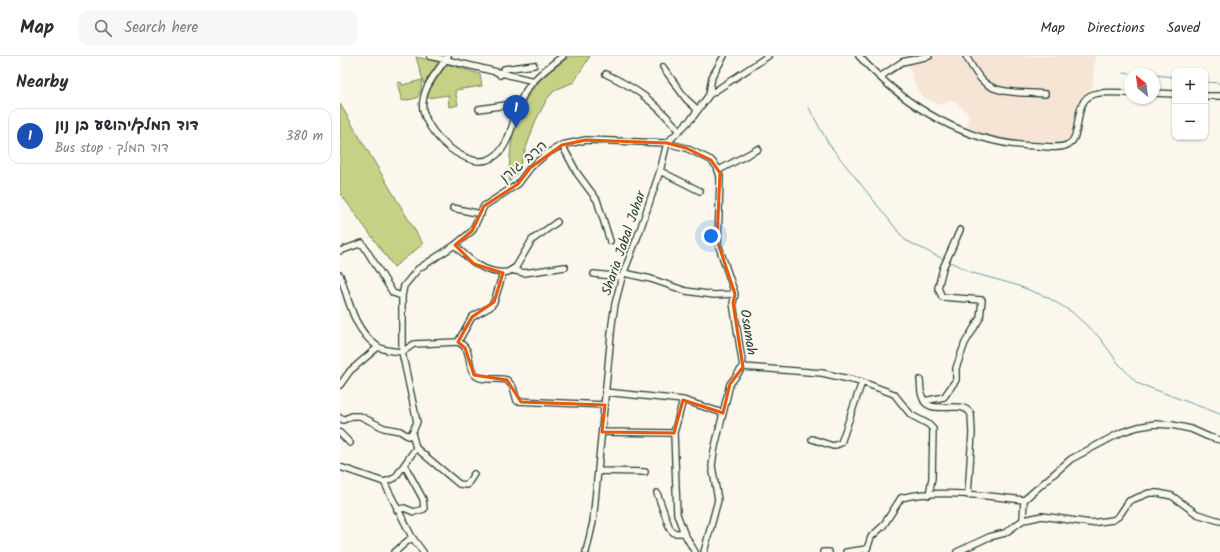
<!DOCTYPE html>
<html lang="en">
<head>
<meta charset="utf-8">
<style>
  body { margin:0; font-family:Kalam,"Playpen Sans Hebrew",sans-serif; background:#f7f7f7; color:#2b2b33 }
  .controls { position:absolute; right:12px; top:12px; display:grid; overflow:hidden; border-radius:8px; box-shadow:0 1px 3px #0004 }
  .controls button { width:36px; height:36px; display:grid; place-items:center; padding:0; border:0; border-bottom:1px solid #e1e1e2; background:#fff; color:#2b2b33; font:20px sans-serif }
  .compass { position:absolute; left:784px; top:12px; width:36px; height:36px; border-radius:50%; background:#fff; box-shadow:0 1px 3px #0004; rotate:331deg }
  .you { position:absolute; left:371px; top:180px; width:14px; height:14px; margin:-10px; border:3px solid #fff; border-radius:50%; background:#1a73e8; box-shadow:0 0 0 6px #1a73e833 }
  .badge { display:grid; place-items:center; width:26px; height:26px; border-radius:50%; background:#2563eb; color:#fff; font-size:13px; font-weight:700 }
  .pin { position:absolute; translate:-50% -33px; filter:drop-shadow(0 1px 2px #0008) }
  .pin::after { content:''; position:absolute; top:21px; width:14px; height:12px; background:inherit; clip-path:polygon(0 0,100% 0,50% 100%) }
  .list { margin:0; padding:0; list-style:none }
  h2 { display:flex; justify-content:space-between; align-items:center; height:52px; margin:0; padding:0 16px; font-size:17px }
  h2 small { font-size:13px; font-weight:400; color:#7c7c81 }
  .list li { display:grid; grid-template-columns:26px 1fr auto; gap:12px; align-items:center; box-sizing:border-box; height:56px; margin:0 8px 8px; padding:0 8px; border:1px solid #e1e1e2; border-radius:12px }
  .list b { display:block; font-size:15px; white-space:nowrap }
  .list p { margin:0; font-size:13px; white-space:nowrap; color:#7c7c81 }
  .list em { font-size:13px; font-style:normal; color:#7c7c81 }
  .icon { flex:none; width:22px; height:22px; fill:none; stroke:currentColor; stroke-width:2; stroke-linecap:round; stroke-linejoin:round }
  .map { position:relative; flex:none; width:880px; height:496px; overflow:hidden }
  header { display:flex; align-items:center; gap:24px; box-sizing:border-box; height:56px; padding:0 20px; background:#fff; border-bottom:1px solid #e1e1e2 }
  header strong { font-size:19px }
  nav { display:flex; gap:22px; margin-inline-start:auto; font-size:14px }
  .search { width:280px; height:36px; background:#f7f7f7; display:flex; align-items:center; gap:10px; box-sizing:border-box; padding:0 14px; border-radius:12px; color:#7c7c81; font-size:15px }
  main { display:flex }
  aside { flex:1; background:#fff }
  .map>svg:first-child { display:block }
  .built { fill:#f6e4d5 }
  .green { fill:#c6d185; stroke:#72875c }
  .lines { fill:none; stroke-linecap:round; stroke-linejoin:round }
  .stream { stroke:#649ea6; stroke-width:1 }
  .minor-casing { stroke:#1f3d34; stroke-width:8 }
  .minor { stroke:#fbf7ec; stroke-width:5.5 }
  .marked { fill:none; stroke:#e8590c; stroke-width:3; stroke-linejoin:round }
  .labels { text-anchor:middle; stroke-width:4; stroke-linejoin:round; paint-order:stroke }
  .street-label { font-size:14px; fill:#1f3d34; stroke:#fbf7ec }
</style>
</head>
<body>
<header>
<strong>Map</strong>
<div class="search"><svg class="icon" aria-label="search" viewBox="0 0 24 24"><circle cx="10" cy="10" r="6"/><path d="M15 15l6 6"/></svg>Search here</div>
<nav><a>Map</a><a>Directions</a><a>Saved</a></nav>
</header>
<main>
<aside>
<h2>Nearby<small></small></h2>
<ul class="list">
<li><span class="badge" style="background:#1a4fb4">1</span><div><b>דוד המלך/יהושע בן נון</b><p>Bus stop · דוד המלך</p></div><em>380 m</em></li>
</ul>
</aside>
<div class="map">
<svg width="880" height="496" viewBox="0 0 880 496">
  <rect width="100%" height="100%" fill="#fbf7ec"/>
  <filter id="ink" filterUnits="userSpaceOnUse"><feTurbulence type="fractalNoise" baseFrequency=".025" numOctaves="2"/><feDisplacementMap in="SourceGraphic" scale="8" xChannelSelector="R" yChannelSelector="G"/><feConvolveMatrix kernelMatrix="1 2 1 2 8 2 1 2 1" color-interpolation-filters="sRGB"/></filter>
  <g filter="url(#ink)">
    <!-- built -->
    <path class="built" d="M 575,0 L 755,0 L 752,32 L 742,39 L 737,47 L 731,80 L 726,84 L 713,87 L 665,84 L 627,71 L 629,58 L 611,43 L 601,49 L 583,41 L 575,28 L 566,2 Z"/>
    <!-- green -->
    <path class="green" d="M 230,0 L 250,0 L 234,26 L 215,34 L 207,43 L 196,64 L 177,117 L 169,126 C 169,91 173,56 197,28 C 206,17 219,9 230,0 Z
      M 76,1 L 99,6 L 84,28 Z
      M 107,8 L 140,18 L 142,30 L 115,34 L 118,49 L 109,51 L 108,39 L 87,42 L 90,33 Z
      M 82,24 L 81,34 L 77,42 L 62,45 L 57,27 L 61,26 L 62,29 Z
      M 0,48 L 83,188 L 54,211 L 0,137 Z"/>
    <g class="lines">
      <!-- stream -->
      <path class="stream" d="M 784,17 L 796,18
        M 814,19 L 835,21
        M 865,26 L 880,27
        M 468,50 L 488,87 L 565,184 L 603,203
        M 608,205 L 633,217 L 676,229 L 707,241 L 732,256 L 760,282 L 778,307 L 797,327 L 880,358"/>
      <defs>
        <path id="minor" d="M 90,0 L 194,25
          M 108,0 C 99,14 85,28 83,45 C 78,70 122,112 147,104 C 172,97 172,58 184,38 C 193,22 209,11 223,0
          M 519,0 C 565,51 629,90 699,90 C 708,91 721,93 729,88 C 743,79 732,44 754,38 C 764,35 779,37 790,37
          M 626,0 C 631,9 636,19 644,26 C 658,39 687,36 705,38
          M 323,11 L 346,43 L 358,54
          M 266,18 C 300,34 314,46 339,74
          M 160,19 L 164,13 L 194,9
          M 540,21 L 562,6 L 589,0
          M 814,37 L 835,38
          M 369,39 L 428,0
          M 865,40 L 880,40
          M 139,53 L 179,47
          M 222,89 L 237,117 L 257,144 L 270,185
          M 379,114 L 418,93
          M 320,115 L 360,135
          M 113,152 L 141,158
          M 115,189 C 129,204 146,219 168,216 L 176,211 L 192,184 L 217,166
          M 0,195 L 22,187 L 53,237 L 62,240
          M 172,214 L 184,217 L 225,211
          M 284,217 L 311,223 L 346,235 L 374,239 L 395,238
          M 254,218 L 282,221
          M 0,219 C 9,244 13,273 37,290 C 43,295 54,295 62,296
          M 118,286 L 132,261 L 150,251 L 154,246 L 163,217
          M 62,296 L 74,288 L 118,286 C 134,293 126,311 135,319 C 142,326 158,321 167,324 L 173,331 L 177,345 L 265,349
          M 403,311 L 482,317 L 522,326 L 554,338 L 571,359 L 588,368 L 593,373 L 592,422 L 589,439
          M 580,324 C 581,329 580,335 582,340 C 588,363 621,341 631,358 L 632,377 L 628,439
          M 0,329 L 10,315 L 38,291
          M 265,336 L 343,344 L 383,357 L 384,353
          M 343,344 L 334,377 L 337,458 L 344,477 L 355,496
          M 584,345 L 604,341 L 616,324 L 616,312 L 625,287 L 640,262 L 642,244 L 602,241 L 598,232 L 603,212 L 620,174
          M 0,362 L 3,364 L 12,360 L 20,360 L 44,372 L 60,375 L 68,380 L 72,377
          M 262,376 L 334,377
          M 0,377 L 10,387
          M 472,383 L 493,390 L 501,387 L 522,326
          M 76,392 L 119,428 L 127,429 L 134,418
          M 0,411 L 44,426
          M 258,415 L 305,416
          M 44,426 L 55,422 L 76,392 L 72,377 L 77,366 L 62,296 L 62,240 L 64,230 L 78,213 L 115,189 L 132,175 L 144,150 L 178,128 L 190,112 L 206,98 L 222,89 L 246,84 L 327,87 L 346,92 L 371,104 L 377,111 L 380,121 L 378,188 L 395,238 L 393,247 L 403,311 L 390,328 L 374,395 L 372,410 L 378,444 L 364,496
          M 44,426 L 72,481 L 83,496
          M 317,437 L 330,473 L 334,477 L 344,477
          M 57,454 L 64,452 L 74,456 L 84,453 L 83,443 L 65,410
          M 683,464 L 684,444 L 731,403 L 782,376 L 798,371 L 815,368 L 832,369 L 851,373 L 869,381 L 880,384
          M 55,496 L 72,481
          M 246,496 L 253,466 L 272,268 L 275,248 L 282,221 L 299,177 L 320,115 L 327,87 L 352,62 L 369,39 L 372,21 L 384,0
          M 483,496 L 489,496
          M 506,496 L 527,493 L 531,481 L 543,470 L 561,442 C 597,433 647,440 684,444
          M 617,496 L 649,481 L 665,477 L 683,464 L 689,463 L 702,460 L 750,467 L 773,464 L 779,460 L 789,445 L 809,437 L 818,437 L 832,440 L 857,458 L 880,465"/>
      </defs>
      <!-- minor casing -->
      <use href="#minor" class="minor-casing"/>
      <!-- minor -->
      <use href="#minor" class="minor"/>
    </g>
  </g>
  <!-- marked area -->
  <path class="marked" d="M 246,84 L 327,87 L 346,92 L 371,104 L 380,117 L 377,184 L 395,238 L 393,247 L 403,311 L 390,328 L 383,357 L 343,344 L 334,377 L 262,376 L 265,349 L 181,346 L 167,324 L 134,319 L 125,292 L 118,286 L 132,261 L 154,246 L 163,217 L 134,208 L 115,189 L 132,175 L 144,150 L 178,128 L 190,112 L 222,89 Z"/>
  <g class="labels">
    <!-- street labels -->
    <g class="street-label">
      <text transform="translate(183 105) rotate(-40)" y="5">הרב גורן</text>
      <text transform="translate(283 187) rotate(-71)" y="5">Sharia Jabal Johar</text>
      <text transform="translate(409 276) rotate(81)" y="5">Osamah</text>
    </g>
  </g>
</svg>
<div class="controls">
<button>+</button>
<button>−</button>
</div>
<svg class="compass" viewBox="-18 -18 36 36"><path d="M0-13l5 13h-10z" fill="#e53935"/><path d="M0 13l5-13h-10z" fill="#7c7c81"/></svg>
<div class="you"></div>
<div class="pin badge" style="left:176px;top:72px;background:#1a4fb4">1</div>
</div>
</main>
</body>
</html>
